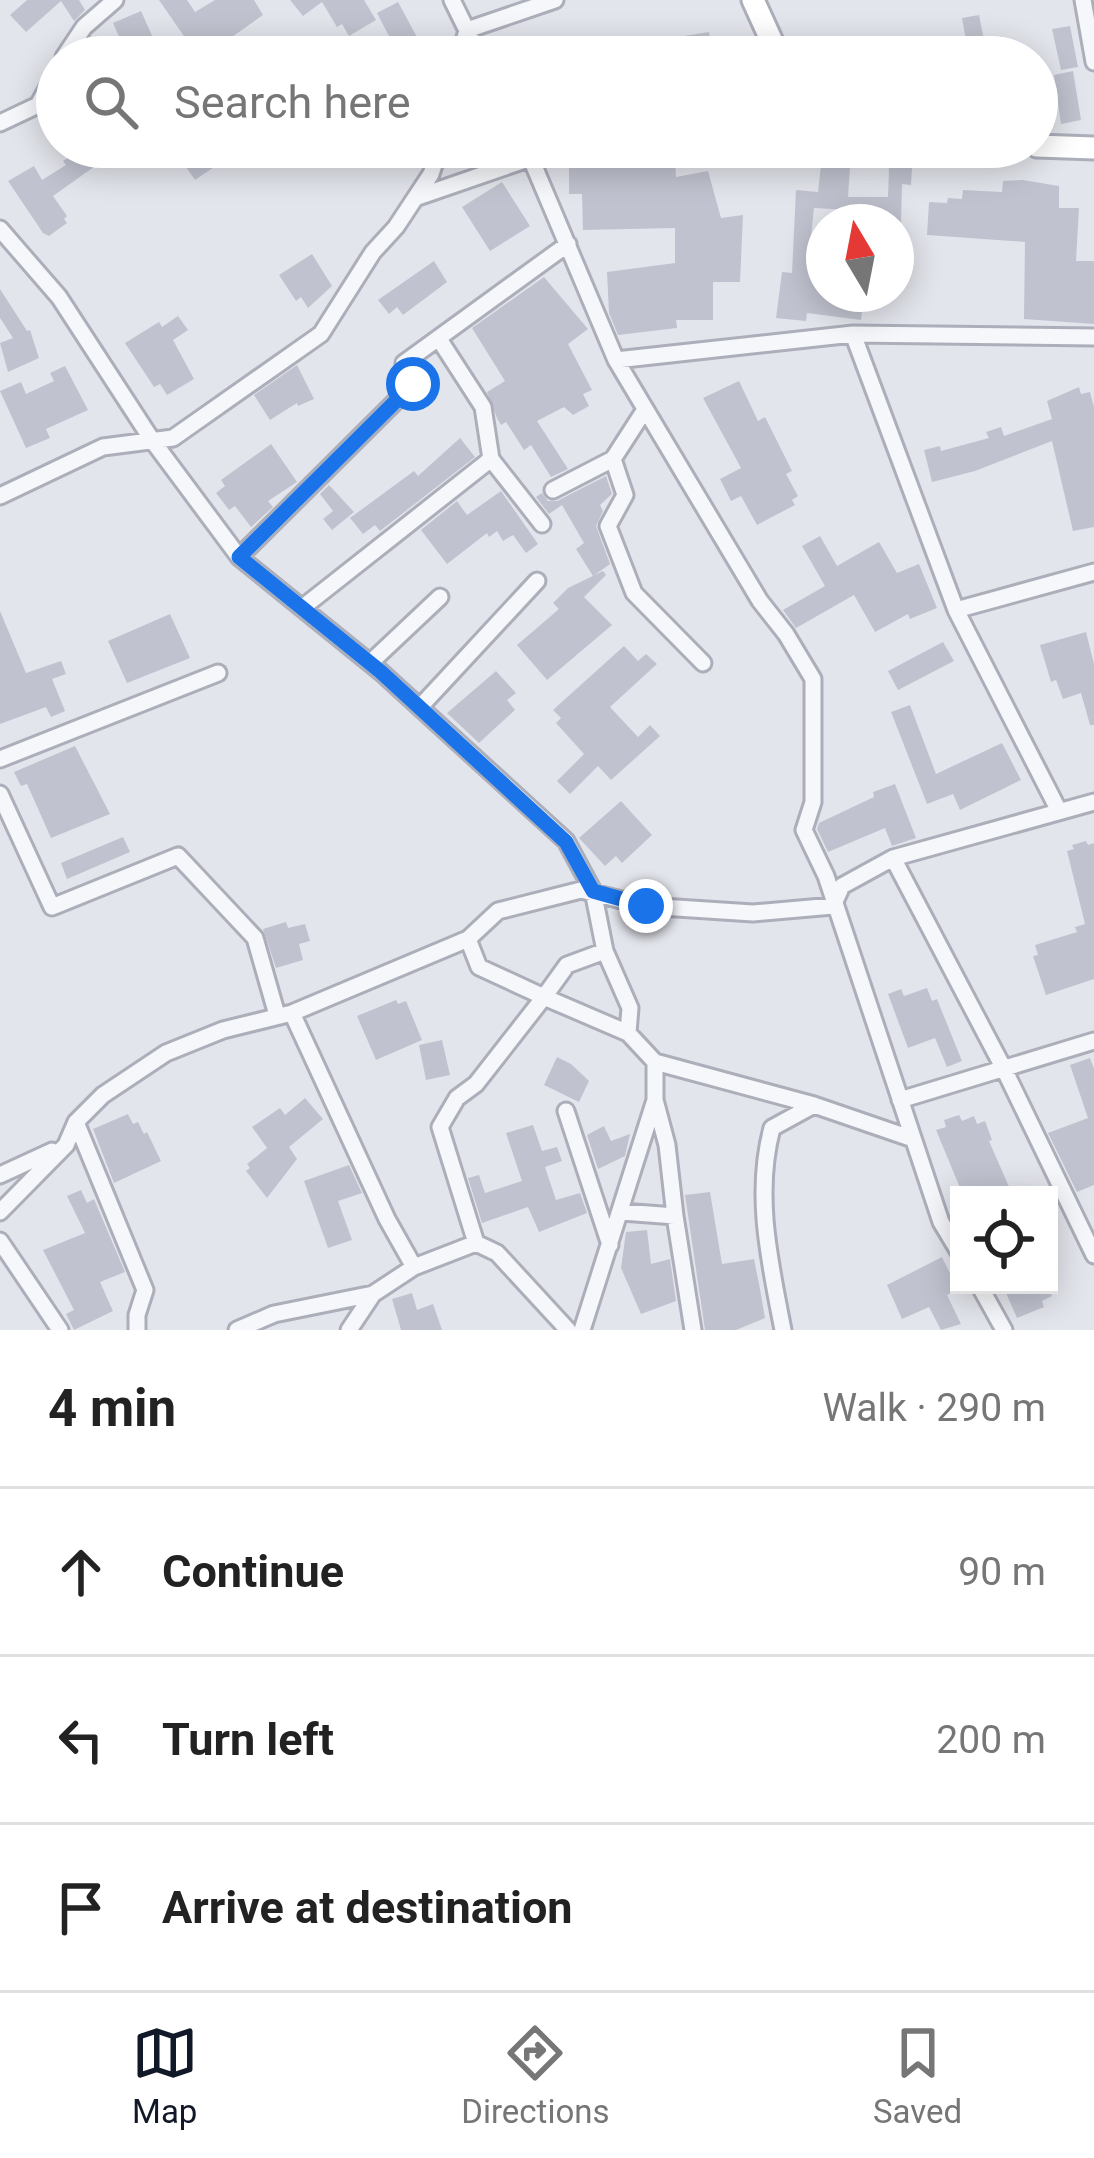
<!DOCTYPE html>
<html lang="en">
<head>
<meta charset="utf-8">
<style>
  body { margin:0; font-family:Roboto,sans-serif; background:#f2f2f2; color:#222 }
  .controls { position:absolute; right:36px; bottom:36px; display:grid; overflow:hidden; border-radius:0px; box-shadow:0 6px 30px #0003 }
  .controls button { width:108px; height:108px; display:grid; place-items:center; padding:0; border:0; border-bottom:3px solid #e0e0e0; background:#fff; color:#222; font:60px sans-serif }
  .compass { position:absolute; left:806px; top:204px; width:108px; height:108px; border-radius:50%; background:#fff; box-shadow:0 6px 30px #0003; rotate:350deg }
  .stop { position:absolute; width:36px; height:36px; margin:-27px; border:9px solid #1a73e8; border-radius:50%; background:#fff }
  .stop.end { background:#1a73e8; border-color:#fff; box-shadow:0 3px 12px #0008 }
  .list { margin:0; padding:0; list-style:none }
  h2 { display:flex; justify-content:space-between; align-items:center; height:156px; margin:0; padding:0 48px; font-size:51px }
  h2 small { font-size:39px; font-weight:400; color:#767676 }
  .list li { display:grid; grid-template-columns:78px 1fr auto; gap:36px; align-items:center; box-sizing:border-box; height:168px; padding:0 48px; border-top:3px solid #e0e0e0 }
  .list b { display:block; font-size:45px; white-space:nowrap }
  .list em { font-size:39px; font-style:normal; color:#767676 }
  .icon { flex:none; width:66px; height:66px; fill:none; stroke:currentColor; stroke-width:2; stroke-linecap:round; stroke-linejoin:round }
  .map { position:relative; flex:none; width:1094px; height:1330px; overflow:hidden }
  .search { position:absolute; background:#fff; box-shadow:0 6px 30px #0003; left:36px; right:36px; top:36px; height:132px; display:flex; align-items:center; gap:30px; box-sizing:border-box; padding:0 42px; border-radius:66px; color:#767676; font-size:45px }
  .sheet { height:660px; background:#fff }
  nav { display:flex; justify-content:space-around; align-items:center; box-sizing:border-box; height:168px; border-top:3px solid #e0e0e0; background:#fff; font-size:33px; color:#767676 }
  nav a { display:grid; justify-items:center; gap:6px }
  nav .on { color:#111827 }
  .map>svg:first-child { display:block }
  .building { fill:#c0c3cf }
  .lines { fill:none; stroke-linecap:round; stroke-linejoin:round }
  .street-casing { stroke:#acaeba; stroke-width:21 }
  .secondary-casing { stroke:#acaeba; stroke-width:27 }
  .street { stroke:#f6f7fa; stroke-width:15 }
  .secondary { stroke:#fff; stroke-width:21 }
  .route { stroke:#1a73e8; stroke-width:15 }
</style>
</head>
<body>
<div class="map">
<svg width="1094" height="1330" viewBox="0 0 1094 1330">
  <rect width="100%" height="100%" fill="#e3e5ec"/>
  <!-- building -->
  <path class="building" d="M 27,0 L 79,0 L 85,10 L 74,21 L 61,1 L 26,32 L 10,15 Z
    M 159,0 L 187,0 L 195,12 L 215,0 L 254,0 L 263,15 L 222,44 L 219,39 L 209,45 L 190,45 Z
    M 290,0 L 364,0 L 376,20 L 349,36 L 342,24 L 337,27 L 322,2 L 303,16 Z
    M 398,2 L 424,50 L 412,57 L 400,57 L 377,13 Z
    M 141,11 L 154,40 L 128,57 L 113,23 Z
    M 979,15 L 984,40 L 1002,36 L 1007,57 L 969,57 L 962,18 Z
    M 1070,26 L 1078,67 L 1061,70 L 1052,29 Z
    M 709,32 L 713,57 L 609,57 L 609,48 Z
    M 1073,71 L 1081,120 L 1061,124 L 1054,75 Z
    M 91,147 L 122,147 L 53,196 L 67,216 L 64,219 L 67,223 L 49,236 L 43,233 L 8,181 L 34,166 L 42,180 L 66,165 L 63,161 L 76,153 L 78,157 Z
    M 172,147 L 204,147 L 217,165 L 195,180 Z
    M 675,159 L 676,177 L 708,171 L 721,218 L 743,215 L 740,282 L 713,282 L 713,320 L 676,320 L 677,328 L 618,335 L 609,313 L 607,272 L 675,263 L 675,228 L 583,230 L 582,194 L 569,194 L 569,161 L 615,161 L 615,165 Z
    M 821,165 L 850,168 L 848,197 L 888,197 L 889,168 L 912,168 L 911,185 L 902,184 L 901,222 L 886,222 L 887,212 L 814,208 L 810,246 L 824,248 L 824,294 L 864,294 L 861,320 L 807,313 L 806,321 L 776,318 L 782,272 L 792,273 L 796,190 L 818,192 Z
    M 1023,180 L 1059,186 L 1059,208 L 1079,208 L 1076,261 L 1094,261 L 1094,324 L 1024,319 L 1025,242 L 927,235 L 929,202 L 947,203 L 948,198 L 962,199 L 963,190 L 1002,192 L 1003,181 Z
    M 502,182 L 530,226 L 490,251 L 462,207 Z
    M 312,254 L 332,286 L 308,308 L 301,297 L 296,301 L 279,275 Z
    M 434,261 L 447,282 L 403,315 L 397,307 L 389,314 L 378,300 Z
    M 544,277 L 588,329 L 568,344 L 592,390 L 583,394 L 589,406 L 573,415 L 564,407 L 537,421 L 568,469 L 551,477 L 531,445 L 524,450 L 506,422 L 501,425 L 497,418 L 487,392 L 505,381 L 472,328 Z
    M 0,289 L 27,331 L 30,330 L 39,358 L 8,372 L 0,343 L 13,338 L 0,318 Z
    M 178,316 L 188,330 L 173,340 L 194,379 L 167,395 L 160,384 L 154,387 L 125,343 L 159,322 L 162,327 Z
    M 297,365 L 314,399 L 298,406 L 297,403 L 270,420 L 254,395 Z
    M 65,366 L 88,410 L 46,429 L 50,438 L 26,448 L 0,391 L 21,382 L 26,394 L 54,381 L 50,373 Z
    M 739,381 L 758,421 L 765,417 L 792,471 L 786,474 L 798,496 L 792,500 L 795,505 L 757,525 L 741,496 L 731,501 L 720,479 L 741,468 L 703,398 Z
    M 1079,387 L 1081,394 L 1090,392 L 1094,407 L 1094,527 L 1073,531 L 1052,441 L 975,471 L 932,482 L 924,450 L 940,446 L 941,451 L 989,438 L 986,432 L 1001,427 L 1004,436 L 1052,419 L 1047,401 Z
    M 460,438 L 475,457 L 380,531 L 375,525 L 363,534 L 350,518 L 414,471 L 418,476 Z
    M 271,444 L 297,482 L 268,501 L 273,507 L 251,527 L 235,506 L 229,510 L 216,493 L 225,486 L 221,480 Z
    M 606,476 L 612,494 L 600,505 L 603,511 L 596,526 L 610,564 L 593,576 L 576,549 L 584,543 L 562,505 L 549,514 L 536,497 L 542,493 L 548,501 L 557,501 Z
    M 329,485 L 354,512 L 332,530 L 323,519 L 333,511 L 320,494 Z
    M 501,491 L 538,544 L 526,553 L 513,535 L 503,541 L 497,531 L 489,537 L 487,533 L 447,564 L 421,530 L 457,501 L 467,515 Z
    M 820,536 L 837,566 L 879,542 L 897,573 L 919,564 L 937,608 L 910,619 L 908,614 L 875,632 L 854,595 L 796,628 L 783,610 L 825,586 L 802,546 Z
    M 603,571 L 606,575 L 584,597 L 612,625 L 547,680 L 517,645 L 559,609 L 553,603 L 568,588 Z
    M 0,611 L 26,673 L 61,661 L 66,674 L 52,679 L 65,711 L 51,717 L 46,707 L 0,724 Z
    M 170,614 L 190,658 L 127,683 L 108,641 Z
    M 1086,632 L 1094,664 L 1094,725 L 1090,725 L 1081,693 L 1063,699 L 1056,680 L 1051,682 L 1040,645 Z
    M 943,642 L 954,661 L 898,690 L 888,671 Z
    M 624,646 L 638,661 L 646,654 L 657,664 L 610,707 L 638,737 L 650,725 L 660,736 L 611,780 L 598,766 L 570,794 L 557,781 L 584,754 L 556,723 L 561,718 L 553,710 Z
    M 496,671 L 516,693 L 507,700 L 515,710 L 479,743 L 447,713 Z
    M 910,705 L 936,774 L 1002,743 L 1021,780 L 960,810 L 953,794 L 927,804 L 891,712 Z
    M 75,746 L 110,814 L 51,838 L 27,784 L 21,786 L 14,772 Z
    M 895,784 L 916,838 L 892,846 L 885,828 L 828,852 L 817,829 L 819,823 L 874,797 L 873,792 Z
    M 621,801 L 652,835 L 622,863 L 616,856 L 605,866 L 579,838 Z
    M 123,837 L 130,852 L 67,879 L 61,863 Z
    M 1086,841 L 1088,845 L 1094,843 L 1094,979 L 1046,995 L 1033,956 L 1038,955 L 1035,945 L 1077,932 L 1075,927 L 1085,924 L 1067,851 L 1074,849 L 1072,845 Z
    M 286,922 L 288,928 L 305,924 L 310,941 L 299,944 L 303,960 L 276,968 L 263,929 Z
    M 927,988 L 932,1001 L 937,999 L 962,1061 L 947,1067 L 935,1038 L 908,1048 L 888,994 L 901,989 L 904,996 Z
    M 396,1000 L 398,1004 L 406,1001 L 422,1040 L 376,1060 L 357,1016 Z
    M 442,1040 L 450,1075 L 426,1080 L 419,1045 Z
    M 557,1057 L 571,1064 L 589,1081 L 579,1102 L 544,1085 Z
    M 1090,1058 L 1094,1069 L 1094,1185 L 1077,1192 L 1048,1133 L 1088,1118 L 1070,1065 Z
    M 305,1098 L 323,1119 L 289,1147 L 297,1159 L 267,1198 L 246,1171 L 250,1168 L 247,1164 L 267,1148 L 252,1127 L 280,1108 L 285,1115 Z
    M 128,1114 L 133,1124 L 138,1122 L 144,1134 L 147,1132 L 161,1161 L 114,1183 L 93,1129 Z
    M 959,1115 L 962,1121 L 974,1116 L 977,1124 L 985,1121 L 992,1140 L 989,1141 L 1010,1189 L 998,1195 L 963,1195 L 936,1130 L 946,1127 L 944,1120 Z
    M 533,1125 L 542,1151 L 557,1147 L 562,1161 L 545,1167 L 556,1200 L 580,1193 L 587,1213 L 539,1232 L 528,1207 L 482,1223 L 468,1178 L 479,1175 L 485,1193 L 522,1181 L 506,1133 Z
    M 604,1126 L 611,1141 L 630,1134 L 625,1156 L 598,1169 L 587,1135 Z
    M 349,1165 L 362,1193 L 338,1201 L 352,1240 L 328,1248 L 304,1181 Z
    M 81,1190 L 87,1203 L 94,1199 L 125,1272 L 100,1282 L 113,1311 L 74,1330 L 66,1314 L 74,1310 L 43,1250 L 85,1233 L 67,1196 Z
    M 710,1192 L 722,1264 L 754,1259 L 760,1289 L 765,1318 L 736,1330 L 705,1330 L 685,1195 Z
    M 647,1230 L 651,1264 L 670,1259 L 676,1301 L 641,1314 L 621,1268 L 626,1232 Z
    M 942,1257 L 958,1290 L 947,1295 L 961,1324 L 941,1330 L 929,1307 L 902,1319 L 887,1285 Z
    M 1024,1285 L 1048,1285 L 1052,1296 L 1042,1301 L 1044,1307 L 1017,1318 L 1006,1293 Z
    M 412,1293 L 417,1310 L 433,1304 L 442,1330 L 401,1330 L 392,1299 Z"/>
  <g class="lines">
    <defs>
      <path id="street" d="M 452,0 L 480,57
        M 1083,0 L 1094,62
        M 64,57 L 84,27 L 115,0
        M 150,57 L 251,57
        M 460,57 L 467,30 L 555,0
        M 38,105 L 57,71
        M 0,123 L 57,96
        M 526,147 L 616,360 L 760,601 L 786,634 L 813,679 L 813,802 L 804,830 L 826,876 L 941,1222 L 959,1252
        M 415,198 L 531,158
        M 0,229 L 59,297 L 152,440 L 239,557 L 381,672 L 566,841 L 593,891 L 605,951 L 630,1008 L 628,1033
        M 853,334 L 956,610 L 1059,811
        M 439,339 L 483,407 L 491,459
        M 616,360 L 853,334 L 1094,337
        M 644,411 L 613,459 L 625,495 L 608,526 L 634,593 L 703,663
        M 553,490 L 613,459
        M 0,496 L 103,447 L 173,438 L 321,334 L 373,252 L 396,227 L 431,174 L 440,147
        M 239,557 L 413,384 L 404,363 L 568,244
        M 302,608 L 491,459 L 542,524
        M 956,610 L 1094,572
        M 370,663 L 440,597
        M 420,707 L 537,581
        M 0,759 L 218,673
        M 0,794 L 52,907 L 178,856 L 255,938 L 277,1015
        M 893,858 L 1004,1069 L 1094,1255
        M 468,939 L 479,967 L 544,997 L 567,965 L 605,951
        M 292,1013 L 387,1219 L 414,1267 L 476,1243 L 440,1127 L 457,1098 L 476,1084 L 544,997 L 628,1033 L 655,1062 L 814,1105 L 913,1139
        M 900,1100 L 1094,1041
        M 566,1111 L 610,1245
        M 76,1122 L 145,1290 L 137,1315 L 137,1330
        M 0,1175 L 52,1151
        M 0,1212 L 66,1145 L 76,1122 L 103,1095 L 166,1053 L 223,1030 L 292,1013 L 468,939 L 498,911 L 581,890 L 646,906 L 753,913 L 833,906 L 842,886 L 893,858 L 1094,802
        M 622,1212 L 675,1216 L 667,1145 L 655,1100
        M 675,1216 L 693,1330
        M 0,1241 L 60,1330
        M 476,1243 L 497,1253 L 568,1330
        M 979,1285 L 1004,1330
        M 237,1330 L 274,1314 L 373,1294
        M 349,1330 L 373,1294 L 414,1267
        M 582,1330 L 655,1100 L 655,1062
        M 783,1330 C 770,1263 754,1195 772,1128 L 814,1105"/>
      <path id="secondary" d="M 753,0 L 779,57
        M 1037,146 L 1094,148"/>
    </defs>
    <!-- street casing -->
    <use href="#street" class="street-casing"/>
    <!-- secondary casing -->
    <use href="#secondary" class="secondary-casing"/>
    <!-- street -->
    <use href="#street" class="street"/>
    <!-- secondary -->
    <use href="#secondary" class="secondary"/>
  </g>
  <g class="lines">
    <!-- route -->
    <path class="route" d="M 413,384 L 239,557 L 381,672 L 566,842 L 593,891 L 646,906"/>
  </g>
</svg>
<div class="controls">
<button><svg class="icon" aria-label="locate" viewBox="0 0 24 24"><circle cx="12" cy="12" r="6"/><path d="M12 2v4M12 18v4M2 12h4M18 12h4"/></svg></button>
</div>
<svg class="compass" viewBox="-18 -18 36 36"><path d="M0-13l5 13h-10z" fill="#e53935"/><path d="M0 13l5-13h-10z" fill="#767676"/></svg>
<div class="stop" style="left:413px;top:384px"></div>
<div class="stop end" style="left:646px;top:906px"></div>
<div class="search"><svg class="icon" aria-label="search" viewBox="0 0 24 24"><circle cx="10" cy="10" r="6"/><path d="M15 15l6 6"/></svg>Search here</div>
</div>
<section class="sheet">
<h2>4 min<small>Walk · 290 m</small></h2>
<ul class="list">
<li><svg class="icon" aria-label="ahead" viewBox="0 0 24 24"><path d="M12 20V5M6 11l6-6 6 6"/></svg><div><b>Continue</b></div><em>90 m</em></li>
<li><svg class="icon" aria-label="left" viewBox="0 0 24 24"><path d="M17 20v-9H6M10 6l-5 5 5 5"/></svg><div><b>Turn left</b></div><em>200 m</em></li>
<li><svg class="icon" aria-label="arrive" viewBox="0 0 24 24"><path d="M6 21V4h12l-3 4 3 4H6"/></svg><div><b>Arrive at destination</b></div></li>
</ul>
</section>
<nav>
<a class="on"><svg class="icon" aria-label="map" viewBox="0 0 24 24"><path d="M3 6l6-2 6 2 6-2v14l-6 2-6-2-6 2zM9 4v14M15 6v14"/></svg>Map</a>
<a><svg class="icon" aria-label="directions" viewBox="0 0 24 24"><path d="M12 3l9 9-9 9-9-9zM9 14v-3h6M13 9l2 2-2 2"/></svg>Directions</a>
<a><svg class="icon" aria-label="saved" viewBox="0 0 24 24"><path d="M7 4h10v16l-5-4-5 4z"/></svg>Saved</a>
</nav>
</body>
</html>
